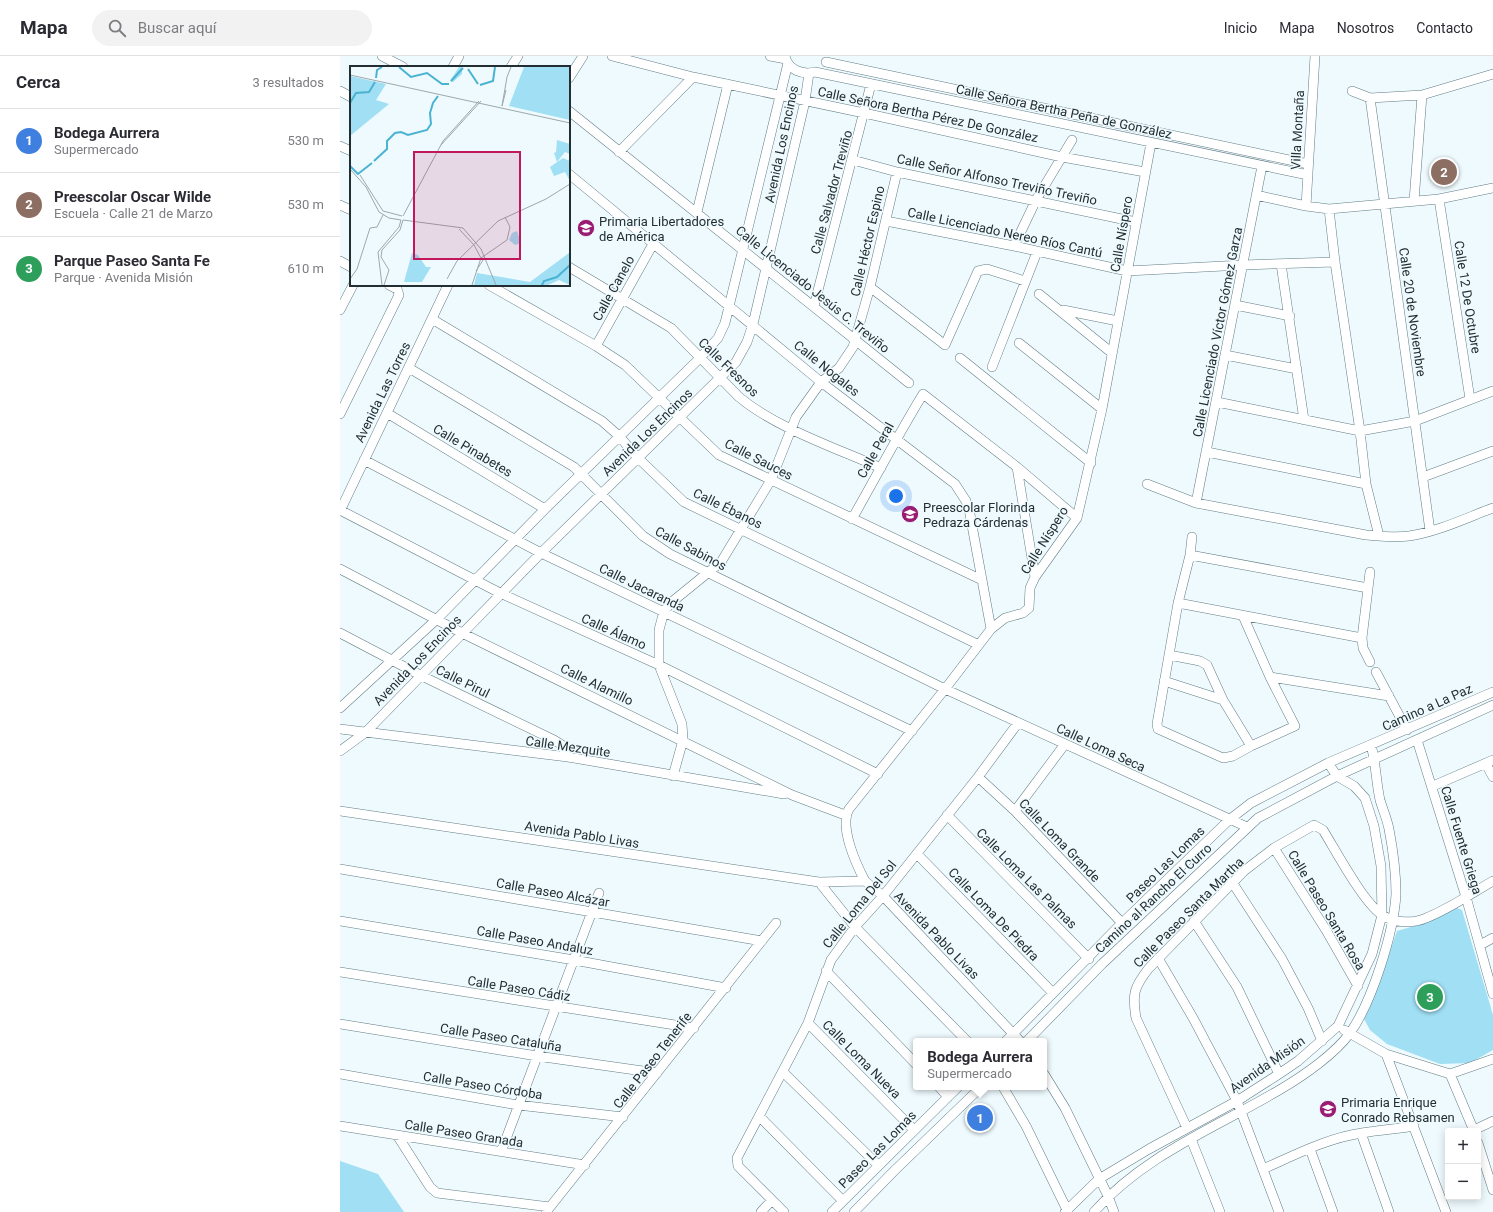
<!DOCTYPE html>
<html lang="es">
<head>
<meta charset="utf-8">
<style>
  body { margin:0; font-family:Roboto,sans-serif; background:#f2f2f3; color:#2b2b33 }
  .controls { position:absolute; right:12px; bottom:12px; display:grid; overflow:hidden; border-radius:4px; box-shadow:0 2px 10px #0003 }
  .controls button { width:36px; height:36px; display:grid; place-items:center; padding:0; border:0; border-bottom:1px solid #e1e1e2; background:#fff; color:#2b2b33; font:20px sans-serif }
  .you { position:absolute; left:556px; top:440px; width:14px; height:14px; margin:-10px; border:3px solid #fff; border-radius:50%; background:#1a73e8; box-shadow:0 0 0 6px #1a73e833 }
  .badge { display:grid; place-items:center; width:26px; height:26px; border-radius:50%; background:#9a1c72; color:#fff; font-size:13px; font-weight:700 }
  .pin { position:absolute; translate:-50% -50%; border:2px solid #fff; box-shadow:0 1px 4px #0006 }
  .popup { position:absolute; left:573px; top:982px; width:134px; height:52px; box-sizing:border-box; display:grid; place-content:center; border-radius:4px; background:#fff; filter:drop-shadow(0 1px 3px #0005); font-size:13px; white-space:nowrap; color:#7c7c81 }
  .popup b { font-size:15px; color:#2b2b33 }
  .popup::after { content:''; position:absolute; left:50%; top:100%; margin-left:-8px; border:8px solid transparent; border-top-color:#fff }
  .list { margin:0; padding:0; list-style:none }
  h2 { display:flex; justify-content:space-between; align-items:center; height:52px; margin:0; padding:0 16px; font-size:17px }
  h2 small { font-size:13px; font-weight:400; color:#7c7c81 }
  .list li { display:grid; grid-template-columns:26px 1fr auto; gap:12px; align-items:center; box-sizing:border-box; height:64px; padding:0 16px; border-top:1px solid #e1e1e2 }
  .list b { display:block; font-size:15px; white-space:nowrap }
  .list p { margin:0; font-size:13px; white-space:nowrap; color:#7c7c81 }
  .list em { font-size:13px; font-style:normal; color:#7c7c81 }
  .icon { flex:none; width:22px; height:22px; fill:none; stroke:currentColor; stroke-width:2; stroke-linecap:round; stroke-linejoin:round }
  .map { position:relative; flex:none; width:1153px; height:1156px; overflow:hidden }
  header { display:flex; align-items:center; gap:24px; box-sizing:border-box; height:56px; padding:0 20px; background:#fff; border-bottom:1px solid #e1e1e2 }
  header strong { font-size:19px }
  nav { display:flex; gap:22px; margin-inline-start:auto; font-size:14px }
  .search { width:280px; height:36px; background:#f2f2f3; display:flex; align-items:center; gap:10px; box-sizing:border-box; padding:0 14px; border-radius:22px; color:#7c7c81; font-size:15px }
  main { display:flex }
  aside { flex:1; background:#fff }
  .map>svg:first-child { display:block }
  .green { fill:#a0dff4 }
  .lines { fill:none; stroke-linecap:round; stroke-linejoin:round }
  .minor-casing { stroke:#627d86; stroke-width:10 }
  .minor { stroke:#fff; stroke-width:9 }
  .labels { text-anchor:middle; stroke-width:3; stroke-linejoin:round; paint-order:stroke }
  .street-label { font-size:13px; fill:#232e32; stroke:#eefafe }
  .poi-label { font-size:13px; fill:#232e32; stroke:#eefafe; text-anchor:start }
  .inset-river { fill:none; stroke:#4ab3d2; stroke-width:2 }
  .inset-road { fill:none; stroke:#9da8ac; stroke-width:1 }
  .view { fill:#c2185b; fill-opacity:0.15; stroke:#c2185b; stroke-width:2 }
  .inset-edge { fill:none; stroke:#232e32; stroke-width:2 }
</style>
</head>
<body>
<header>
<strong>Mapa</strong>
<div class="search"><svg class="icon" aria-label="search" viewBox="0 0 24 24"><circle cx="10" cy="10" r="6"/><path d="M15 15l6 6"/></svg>Buscar aquí</div>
<nav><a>Inicio</a><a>Mapa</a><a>Nosotros</a><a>Contacto</a></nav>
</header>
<main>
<aside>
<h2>Cerca<small>3 resultados</small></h2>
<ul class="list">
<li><span class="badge" style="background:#3f7fe0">1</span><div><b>Bodega Aurrera</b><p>Supermercado</p></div><em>530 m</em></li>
<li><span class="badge" style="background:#8d6e63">2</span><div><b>Preescolar Oscar Wilde</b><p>Escuela · Calle 21 de Marzo</p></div><em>530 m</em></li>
<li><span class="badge" style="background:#2e9e5b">3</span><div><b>Parque Paseo Santa Fe</b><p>Parque · Avenida Misión</p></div><em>610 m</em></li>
</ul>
</aside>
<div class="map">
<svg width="1153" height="1156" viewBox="0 0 1153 1156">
  <rect width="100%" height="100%" fill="#eefafe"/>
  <!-- green -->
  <path class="green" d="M 1117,852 L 1122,854 L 1153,959 L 1153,994 L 1130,1007 L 1100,1008 L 1047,988 L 1030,974 L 1024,963 L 1025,955 L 1038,928 L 1057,875 L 1088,866 Z
    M 0,1105 L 38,1118 L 64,1156 L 0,1156 Z"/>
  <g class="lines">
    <defs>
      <path id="minor" d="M 42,0 L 63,11
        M 272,0 L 353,21 L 524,57 L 722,101 L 805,116
        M 430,0 L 446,3
        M 445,0 C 448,14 462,19 475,16
        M 486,6 L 968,108
        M 113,11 L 119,0
        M 171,11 L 178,0
        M 475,16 L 968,119
        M 229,22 L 243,0
        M 0,35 L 11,41
        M 1012,35 L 1030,42 L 1082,39 L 1153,18
        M 1030,42 L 1090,475
        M 229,55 L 569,327
        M 0,90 L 11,95
        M 279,96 L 353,21
        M 513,104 L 557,116 L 796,166
        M 229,118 L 481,326 L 615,428 L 626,445 L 629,453 L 651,573
        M 916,139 L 966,150 L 989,153 L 1099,143 L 1153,132
        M 1099,143 L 1130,343
        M 1074,145 L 1082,39
        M 0,149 L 11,154
        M 966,150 L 975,0
        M 989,153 L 995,206 L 1020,375 L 1026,428 L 1039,480
        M 357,156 L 388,28
        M 546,165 L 674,190 L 787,215 L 903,209 L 995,206
        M 674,190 L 696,144 L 732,84
        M 0,205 L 11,211
        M 941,208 L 964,364
        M 229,211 L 331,272 L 399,341 C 436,372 496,392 541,412
        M 149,229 L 256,290 L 285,309 L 379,399 L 642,524
        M 530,231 L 605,289 L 638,215 L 647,213 L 685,225
        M 699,238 L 772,297
        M 895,249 L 950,260
        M 474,250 L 531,28
        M 0,254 L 13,229
        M 723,254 L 778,265
        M 92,263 L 262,365 L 279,380 L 298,402 L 344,446 L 637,588
        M 679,287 L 762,353
        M 256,290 L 313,188
        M 885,299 L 957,313
        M 620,302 L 751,407
        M 652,311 L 697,196
        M 69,312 L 234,411 L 303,480 L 330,498 L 605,633 L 907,771
        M 877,346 L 1020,375 L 1075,365 L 1153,335
        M 47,357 L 205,453
        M 0,358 L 59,239 L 57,233 L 49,229
        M 867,396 L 1026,428
        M 24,404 L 201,497 L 572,675
        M 677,411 L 695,521
        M 1083,421 L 1153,395
        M 807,428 L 856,447 L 1026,479 C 1040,480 1054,482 1069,480 C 1097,476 1126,462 1153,452
        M 856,447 L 922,110
        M 0,454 L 160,537 L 319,609 L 538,718
        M 0,455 L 108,229
        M 512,463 C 536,421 558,379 583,338 L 677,411 L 737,462
        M 852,481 L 850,499 L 838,547 L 817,668 L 818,673 L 883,702 L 893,700 L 911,690 L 955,670 L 930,621 L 903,560
        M 850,499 L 1028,532
        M 0,513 L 122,577 L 452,739 L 505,759
        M 1030,516 L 1022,582 L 1023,592 L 1030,606
        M 838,547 L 1022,582
        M 0,577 L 82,620 L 214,684 L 222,689 L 228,701
        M 829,599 L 860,605 L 867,609 L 883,644 L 911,690
        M 1036,616 L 1067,674
        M 930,621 L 1049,640
        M 824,625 L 883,644
        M 0,652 L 97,563 L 205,453 L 360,302 L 378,282 L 385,267 L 448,7
        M 0,673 L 228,701 L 444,738
        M 1077,684 L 1126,841 L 1153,938
        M 0,695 L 26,676 L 201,497 L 396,306 L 407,286 L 413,268 L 465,45 L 469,17
        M 1146,708 L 1153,721
        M 333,720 L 343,684 L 342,668 L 319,609 L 319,574 L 324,555 L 333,545 L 381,506 L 431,424 L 456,361 L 481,326 L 499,312 L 513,291 L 530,231 L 557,116
        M 638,721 L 675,755 L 782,867
        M 1093,730 L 1153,704
        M 0,755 L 479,826 L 525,825 L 543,840 L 680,985
        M 675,755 L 725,688
        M 607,759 L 749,903
        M 934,792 L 986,874 L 1018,930
        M 577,798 L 713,937
        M 0,813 L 422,885
        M 525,825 C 516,808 499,771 509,753 L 605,633 L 651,573 L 665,562 L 683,557 L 689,552 L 690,532 L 695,521 L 737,462 L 762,353 L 811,87
        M 479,826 L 515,871 L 627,985
        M 892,826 L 942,903 L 968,952 L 982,985
        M 0,865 L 234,904 L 386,932
        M 854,865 L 897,931 L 939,1018
        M 1140,889 L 1153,882
        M 818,902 L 853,962 L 897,1045 L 939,1156
        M 486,915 L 576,1008
        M 0,916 L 354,972
        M 468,967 L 574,1074
        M 0,968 L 197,1000 L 317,1017
        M 1004,974 L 1046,998 L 1110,1018 L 1153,1003
        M 666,985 L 782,867 L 889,764 L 911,747 L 988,707 L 1153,636
        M 687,985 L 762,908 L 918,762 L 997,720 L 1153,649
        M 1046,998 L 1106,1156
        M 443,1016 L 538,1109
        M 0,1018 L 178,1049 L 283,1061
        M 704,1018 L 725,1052 L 768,1140 L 774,1156
        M 1110,1018 L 1134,1075
        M 599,1031 L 608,1041
        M 663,1031 L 686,1070 L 728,1156
        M 420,1061 L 503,1145
        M 0,1070 L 245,1109
        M 847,1072 L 796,962 C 792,938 794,931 809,912 L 904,815 L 934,792 L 974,769 L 983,774 C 996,795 1023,846 1042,859 C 1054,867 1073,868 1086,862 C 1109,853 1132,837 1153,825
        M 1134,1074 L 1153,1065
        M 1021,1077 L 1049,1156
        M 57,1079 L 90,1131 L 97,1137 L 210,1151
        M 851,1083 L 880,1156
        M 1138,1087 L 1153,1134
        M 970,1093 L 993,1156
        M 161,1096 L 259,837
        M 923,1113 C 955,1099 987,1082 1022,1077 C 1039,1074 1057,1073 1074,1070
        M 206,1156 L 436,867
        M 421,1156 L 432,1144
        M 444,1156 L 398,1110 L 397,1102 L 468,967 L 491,904 L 515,871 L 543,840 L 638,721 L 678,667
        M 492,1156 L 618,1031
        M 514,1156 L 554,1115 L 641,1031
        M 725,1156 L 759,1123 L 809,1093 L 897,1045 L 939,1018 L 958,1005 L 998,970 L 1032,898 L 1042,859 L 1041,810 L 1034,770 L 1025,742 L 1014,730 L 997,720 L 988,707
        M 754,1156 C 804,1099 877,1071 941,1033 C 963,1020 995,998 1010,977 C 1032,946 1054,876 1056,838 C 1056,817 1053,794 1049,773 C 1047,763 1043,754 1040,744 C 1036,726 1036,707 1031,689"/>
    </defs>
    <!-- minor casing -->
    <use href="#minor" class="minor-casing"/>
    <!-- minor -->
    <use href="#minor" class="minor"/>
  </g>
  <!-- icons -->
  <defs>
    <symbol id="school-disc" viewBox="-11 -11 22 22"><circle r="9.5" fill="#9a1c72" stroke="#eefafe"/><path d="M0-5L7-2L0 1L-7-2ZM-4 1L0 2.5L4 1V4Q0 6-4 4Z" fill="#fff"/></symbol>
  </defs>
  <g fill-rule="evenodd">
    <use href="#school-disc" x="236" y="162" width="20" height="20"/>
    <use href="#school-disc" x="560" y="448" width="20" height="20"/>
    <use href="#school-disc" x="978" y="1043" width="20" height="20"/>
  </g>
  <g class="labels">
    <!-- street labels -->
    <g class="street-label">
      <text transform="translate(724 55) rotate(12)" y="5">Calle Señora Bertha Peña de González</text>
      <text transform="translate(588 58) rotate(12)" y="5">Calle Señora Bertha Pérez De González</text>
      <text transform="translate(957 74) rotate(-87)" y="5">Villa Montaña</text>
      <text transform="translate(441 88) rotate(-78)" y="5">Avenida Los Encinos</text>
      <text transform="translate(657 123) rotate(12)" y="5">Calle Señor Alfonso Treviño Treviño</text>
      <text transform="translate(491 136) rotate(-75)" y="5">Calle Salvador Treviño</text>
      <text transform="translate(665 176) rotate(12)" y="5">Calle Licenciado Nereo Ríos Cantú</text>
      <text transform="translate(781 178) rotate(-80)" y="5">Calle Níspero</text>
      <text transform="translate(527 185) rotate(-77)" y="5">Calle Héctor Espino</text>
      <text transform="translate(273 232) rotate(-61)" y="5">Calle Canelo</text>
      <text transform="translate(473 233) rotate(39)" y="5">Calle Licenciado Jesús C. Treviño</text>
      <text transform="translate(1128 241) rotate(81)" y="5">Calle 12 De Octubre</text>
      <text transform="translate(1073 256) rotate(82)" y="5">Calle 20 de Noviembre</text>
      <text transform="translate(877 276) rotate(-79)" y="5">Calle Licenciado Víctor Gómez Garza</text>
      <text transform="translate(389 311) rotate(44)" y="5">Calle Fresnos</text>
      <text transform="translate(487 312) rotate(39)" y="5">Calle Nogales</text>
      <text transform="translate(42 336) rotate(-64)" y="5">Avenida Las Torres</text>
      <text transform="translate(307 376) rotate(-44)" y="5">Avenida Los Encinos</text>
      <text transform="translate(133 394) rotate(31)" y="5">Calle Pinabetes</text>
      <text transform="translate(535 394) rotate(-61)" y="5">Calle Peral</text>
      <text transform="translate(419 403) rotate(27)" y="5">Calle Sauces</text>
      <text transform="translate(388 452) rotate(26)" y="5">Calle Ébanos</text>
      <text transform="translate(704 484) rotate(-58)" y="5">Calle Níspero</text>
      <text transform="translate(351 492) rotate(28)" y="5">Calle Sabinos</text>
      <text transform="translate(302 531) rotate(26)" y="5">Calle Jacaranda</text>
      <text transform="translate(274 575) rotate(24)" y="5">Calle Álamo</text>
      <text transform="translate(77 604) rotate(-46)" y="5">Avenida Los Encinos</text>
      <text transform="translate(123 625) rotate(26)" y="5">Calle Pirul</text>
      <text transform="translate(257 628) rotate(26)" y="5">Calle Alamillo</text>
      <text transform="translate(1087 651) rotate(-24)" y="5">Camino a La Paz</text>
      <text transform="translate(228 690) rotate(8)" y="5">Calle Mezquite</text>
      <text transform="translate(761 691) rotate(25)" y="5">Calle Loma Seca</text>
      <text transform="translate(242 778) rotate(9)" y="5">Avenida Pablo Livas</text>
      <text transform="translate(720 784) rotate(46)" y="5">Calle Loma Grande</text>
      <text transform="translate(1122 784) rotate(73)" y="5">Calle Fuente Griega</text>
      <text transform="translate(825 808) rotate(-44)" y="5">Paseo Las Lomas</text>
      <text transform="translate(687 822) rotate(45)" y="5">Calle Loma Las Palmas</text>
      <text transform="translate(213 836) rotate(10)" y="5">Calle Paseo Alcázar</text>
      <text transform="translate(813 842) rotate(-43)" y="5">Camino al Rancho El Curro</text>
      <text transform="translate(519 848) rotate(-51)" y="5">Calle Loma Del Sol</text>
      <text transform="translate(987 854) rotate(59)" y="5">Calle Paseo Santa Rosa</text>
      <text transform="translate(848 856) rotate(-45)" y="5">Calle Paseo Santa Martha</text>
      <text transform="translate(654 858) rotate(46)" y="5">Calle Loma De Piedra</text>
      <text transform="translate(597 879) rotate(46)" y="5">Avenida Pablo Livas</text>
      <text transform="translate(195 884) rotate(10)" y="5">Calle Paseo Andaluz</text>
      <text transform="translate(179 932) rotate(9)" y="5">Calle Paseo Cádiz</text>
      <text transform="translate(161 981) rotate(9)" y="5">Calle Paseo Cataluña</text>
      <text transform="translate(522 1003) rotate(45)" y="5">Calle Loma Nueva</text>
      <text transform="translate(312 1004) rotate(-52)" y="5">Calle Paseo Tenerife</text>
      <text transform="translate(927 1008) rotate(-35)" y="5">Avenida Misión</text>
      <text transform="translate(143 1029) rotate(9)" y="5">Calle Paseo Córdoba</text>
      <text transform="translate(124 1077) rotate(9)" y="5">Calle Paseo Granada</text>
      <text transform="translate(537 1093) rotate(-45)" y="5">Paseo Las Lomas</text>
    </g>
    <!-- poi labels -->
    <g class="poi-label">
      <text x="259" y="170">Primaria Libertadores<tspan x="259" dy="15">de América</tspan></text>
      <text x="583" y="456">Preescolar Florinda<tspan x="583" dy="15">Pedraza Cárdenas</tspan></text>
      <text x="1001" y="1051">Primaria Enrique<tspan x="1001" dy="15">Conrado Rebsamen</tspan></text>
    </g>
  </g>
  <!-- overview -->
  <g transform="translate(10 10)">
    <rect width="220" height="220" fill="#eefafe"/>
    <path d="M 109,1 L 112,1 L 112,8 L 103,16 L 100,15 ZM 174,1 L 220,1 L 220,54 L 159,40 ZM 0,10 L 36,18 L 26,34 L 39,38 L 0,70 ZM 207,74 L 220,78 L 220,88 L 215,86 L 207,96 L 204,87 L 206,86 ZM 213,92 L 220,95 L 220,115 L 215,106 L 204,110 L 200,101 ZM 167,165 L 171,177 L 165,179 L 159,174 L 162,167 ZM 62,187 L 68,189 L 76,201 L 81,201 L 72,216 L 54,216 ZM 219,187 L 220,219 L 209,214 L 198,219 L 124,219 L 127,207 L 180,216 Z" fill="#a0dff4"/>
    <path class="inset-river" d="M 49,1 L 61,11 L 77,7 L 92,18 L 99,18M 118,3 L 128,18M 26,12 L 27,4 L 32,1M 101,15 L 113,2M 130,19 L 143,15 L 145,1M 0,37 L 6,27 L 19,26 L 25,16M 24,95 L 37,83 L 37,75 L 45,67 L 51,66 L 58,69 L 77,64 L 81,58 L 80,47 L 83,37 L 88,30M 0,100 L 8,108 L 22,97M 192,219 L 194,215 L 207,211 L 220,199"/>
    <path class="inset-road" d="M 0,9 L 220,57M 152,40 L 157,11 L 161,1M 152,40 L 156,24M 91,79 L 131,35M 0,103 L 16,121 L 29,146 L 39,152 L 51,154M 10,109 L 33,145 L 52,150M 53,150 L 93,75 L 129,35M 53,154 L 113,162 L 131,183 L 146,219M 109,163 L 124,179 L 132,194M 126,205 L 135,191M 0,213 L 7,203 L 20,162 L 27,161 L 33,149M 97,213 L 107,195 L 148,155 L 196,133 L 220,118M 32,219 L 28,186 L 49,161 L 51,154M 34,219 L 39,204 L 31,191 L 32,184 L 50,164 L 53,154M 122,219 L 131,192 L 157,174 L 160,161 L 155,151"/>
    <path class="view" d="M 64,86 L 170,86 L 170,193 L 64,193 Z"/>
    <rect width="220" height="220" class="inset-edge"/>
  </g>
</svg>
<div class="controls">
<button>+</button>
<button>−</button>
</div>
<div class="you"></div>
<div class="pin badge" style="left:640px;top:1062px;background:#3f7fe0">1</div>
<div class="popup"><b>Bodega Aurrera</b>Supermercado</div>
<div class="pin badge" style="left:1104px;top:116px;background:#8d6e63">2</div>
<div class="pin badge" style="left:1090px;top:941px;background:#2e9e5b">3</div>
</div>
</main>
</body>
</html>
